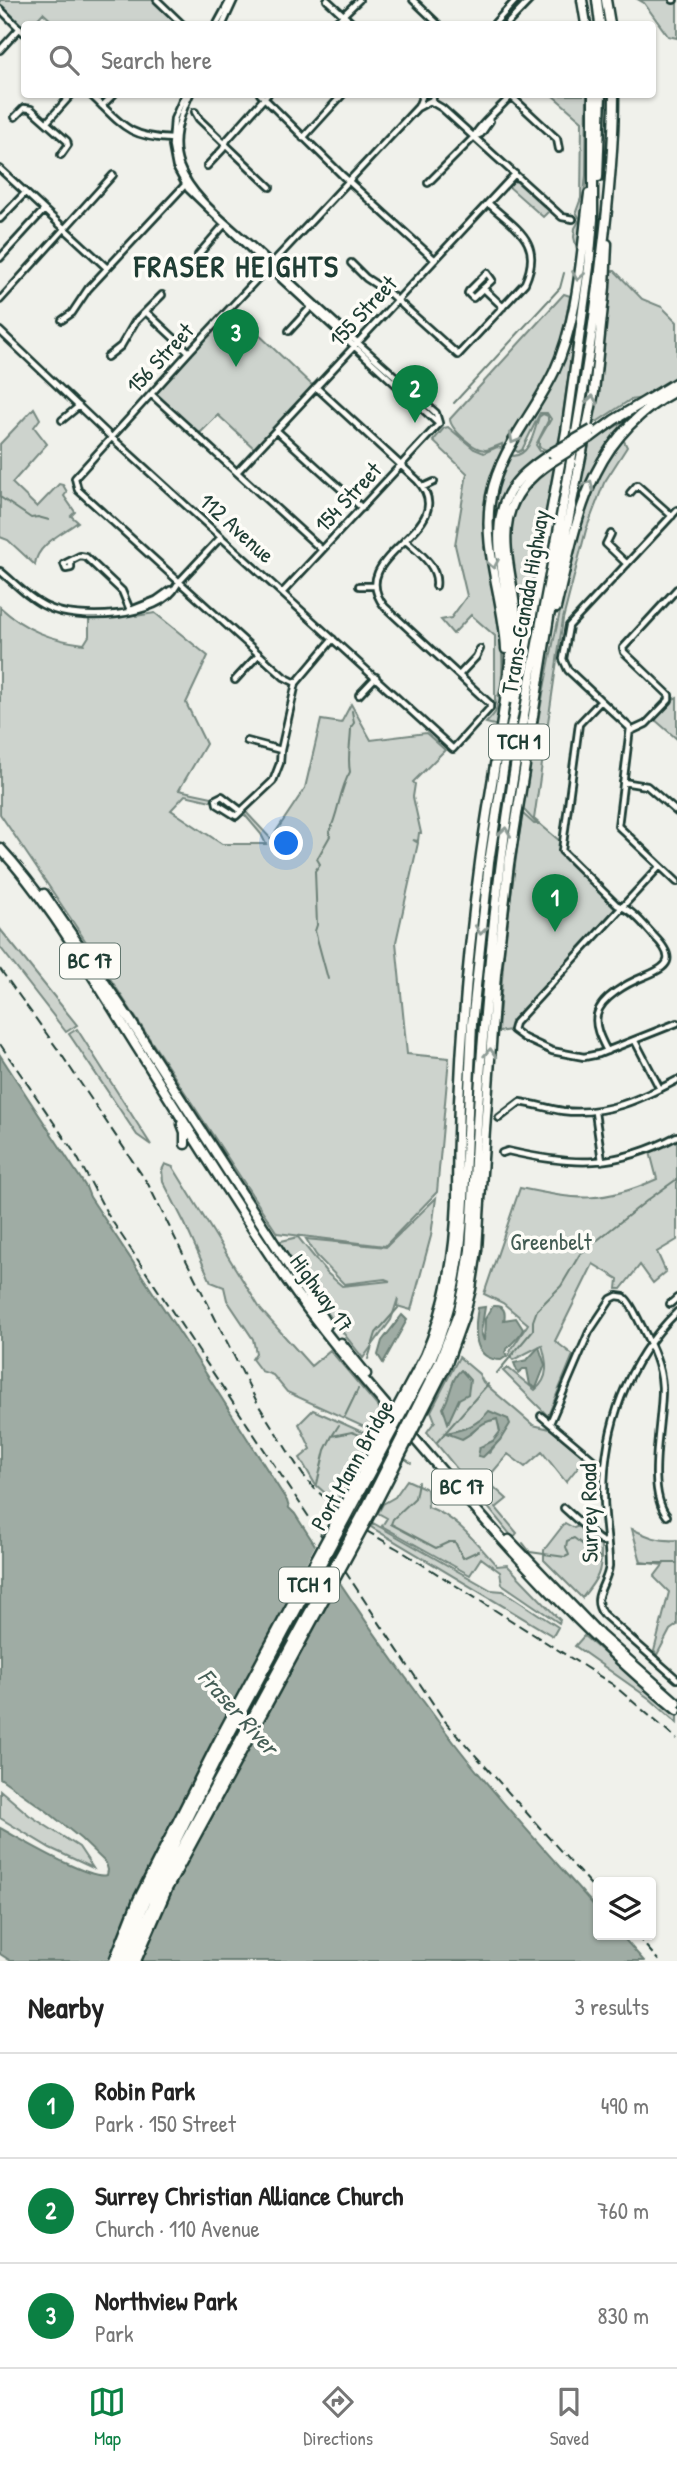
<!DOCTYPE html>
<html lang="en">
<head>
<meta charset="utf-8">
<style>
  body { margin:0; font-family:"Patrick Hand",sans-serif; background:#f6f6f6; color:#222 }
  .controls { position:absolute; right:21px; bottom:21px; display:grid; overflow:hidden; border-radius:7px; box-shadow:0 2px 5px #0004 }
  .controls button { width:63px; height:63px; display:grid; place-items:center; padding:0; border:0; border-bottom:2px solid #e0e0e0; background:#fff; color:#222; font:35px sans-serif }
  .you { position:absolute; left:287px; top:844px; width:24px; height:24px; margin:-18px; border:5px solid #fff; border-radius:50%; background:#1a73e8; box-shadow:0 0 0 10px #1a73e833 }
  .badge { display:grid; place-items:center; width:46px; height:46px; border-radius:50%; background:#0b8043; color:#fff; font-size:23px; font-weight:700 }
  .pin { position:absolute; translate:-50% -58px; filter:drop-shadow(0 2px 4px #0008) }
  .pin::after { content:''; position:absolute; top:37px; width:24px; height:21px; background:inherit; clip-path:polygon(0 0,100% 0,50% 100%) }
  .list { margin:0; padding:0; list-style:none }
  h2 { display:flex; justify-content:space-between; align-items:center; height:91px; margin:0; padding:0 28px; font-size:30px }
  h2 small { font-size:23px; font-weight:400; color:#767676 }
  .list li { display:grid; grid-template-columns:46px 1fr auto; gap:21px; align-items:center; box-sizing:border-box; height:105px; padding:0 28px; border-top:2px solid #e0e0e0 }
  .list b { display:block; font-size:26px; white-space:nowrap }
  .list p { margin:0; font-size:23px; white-space:nowrap; color:#767676 }
  .list em { font-size:23px; font-style:normal; color:#767676 }
  .icon { flex:none; width:38px; height:38px; fill:none; stroke:currentColor; stroke-width:2; stroke-linecap:round; stroke-linejoin:round }
  .map { position:relative; flex:none; width:677px; height:1961px; overflow:hidden }
  .search { position:absolute; background:#fff; box-shadow:0 2px 5px #0004; left:21px; right:21px; top:21px; height:77px; display:flex; align-items:center; gap:18px; box-sizing:border-box; padding:0 24px; border-radius:7px; color:#767676; font-size:26px }
  .sheet { height:406px; background:#fff }
  nav { display:flex; justify-content:space-around; align-items:center; box-sizing:border-box; height:98px; border-top:2px solid #e0e0e0; background:#fff; font-size:19px; color:#767676 }
  nav a { display:grid; justify-items:center; gap:4px }
  nav .on { color:#0b8043 }
  .map>svg:first-child { display:block }
  .green { fill:#cdd3cd; stroke:#768880; stroke-width:2; fill-rule:evenodd }
  .water { fill:#9faca4; stroke:#6c8077; stroke-width:2 }
  .pier { fill:#f0f1eb }
  .lines { fill:none; stroke-linecap:round; stroke-linejoin:round }
  .stream { stroke:#6c8077; stroke-width:2 }
  .minor-casing { stroke:#1f3d34; stroke-width:10 }
  .highway-casing { stroke:#1f3d34; stroke-width:13 }
  .minor { stroke:#fdfcf7; stroke-width:4.5 }
  .highway { stroke:#fdfcf7; stroke-width:8 }
  .rail { stroke:#1f3d34; stroke-width:2; stroke-dasharray:10 5; stroke-linecap:butt }
  .highway-bridge-casing { stroke:#1f3d34; stroke-width:13; stroke-linecap:butt }
  .highway-bridge { stroke:#fdfcf7; stroke-width:8 }
  .oneway { stroke:#8e9c96 }
  .labels { text-anchor:middle; stroke-width:7; stroke-linejoin:round; paint-order:stroke }
  .shield { fill:#fdfcf7; stroke:#62766e; stroke-width:2 }
  .shield-label { font-size:21px; font-weight:bold; fill:#1f3d34 }
  .street-label { font-size:23px; fill:#1f3d34; stroke:#fdfcf7 }
  .park-label { font-size:23px; fill:#425b53; stroke:#fdfcf7 }
  .water-label { font-size:24px; font-style:italic; fill:#455e56; stroke:#fdfcf7 }
  .district-label { font-size:30px; font-weight:bold; letter-spacing:2px; fill:#1f3d34; stroke:#fdfcf7 }
</style>
</head>
<body>
<div class="map">
<svg width="677" height="1961" viewBox="0 0 677 1961">
  <rect width="100%" height="100%" fill="#f0f1eb"/>
  <filter id="ink" filterUnits="userSpaceOnUse"><feTurbulence type="fractalNoise" baseFrequency=".0143" numOctaves="2"/><feDisplacementMap in="SourceGraphic" scale="14" xChannelSelector="R" yChannelSelector="G"/><feConvolveMatrix kernelMatrix="1 2 1 2 8 2 1 2 1" color-interpolation-filters="sRGB"/></filter>
  <g filter="url(#ink)">
    <!-- green -->
    <path class="green" d="M 0,0 L 153,0 L 174,20 L 175,24 L 55,24 L 43,13 L 33,24 L 24,24 L 24,30 L 0,5 Z
      M 639,0 L 671,0 L 677,4 L 677,38 L 668,36 L 644,3 Z
      M 552,95 L 587,95 L 586,175 L 578,254 L 574,237 L 575,228 L 580,219 L 576,212 L 581,198 L 582,121 Z
      M 512,181 L 517,182 L 549,211 L 543,217 L 508,186 Z
      M 610,271 L 615,271 L 642,299 L 662,307 L 677,322 L 677,378 L 644,398 L 630,400 L 592,425 L 601,361 Z
      M 564,294 L 570,296 C 566,319 562,343 552,365 C 541,392 523,416 507,440 L 510,440 C 469,509 490,551 501,623 C 506,658 502,691 498,726 L 486,723 C 493,715 500,711 495,700 L 495,636 L 471,615 L 453,634 L 441,620 L 451,618 L 467,596 L 455,545 L 467,473 L 433,441 L 444,428 L 448,427 L 474,449 L 484,453 L 497,447 L 502,448 L 502,444 C 497,446 491,449 486,450 C 474,451 450,428 450,419 Z
      M 578,306 L 559,444 L 546,450 L 539,447 L 539,440 L 551,419 L 547,413 L 540,413 L 522,450 L 518,452 L 515,450 L 512,453 L 513,456 C 531,455 534,430 539,417 L 543,414 L 548,416 L 548,421 L 536,445 L 540,451 L 547,452 C 472,500 497,557 509,631 C 502,593 489,552 492,514 C 495,474 517,445 536,411 C 553,380 564,340 578,306 Z
      M 234,311 L 313,386 L 256,450 L 218,415 L 198,435 L 156,394 L 229,313 Z
      M 34,408 L 40,419 L 34,427 L 47,444 L 12,483 L 37,507 L 59,484 L 63,485 L 67,492 L 64,496 L 75,512 L 71,516 L 78,522 C 63,533 36,545 35,565 L 8,540 L 0,537 L 0,444 Z
      M 637,414 C 625,428 610,442 600,458 C 585,480 577,505 570,531 L 588,443 Z
      M 623,439 L 627,447 L 604,483 L 586,530 L 563,619 L 534,819 L 561,842 L 562,855 L 614,905 L 615,909 L 512,1023 L 510,1030 L 498,1032 L 505,940 L 522,813 L 534,824 L 537,824 L 523,809 C 534,740 546,672 562,603 C 575,543 584,489 623,439 Z
      M 555,463 L 520,653 L 509,523 L 521,492 Z
      M 0,607 C 25,630 51,640 84,644 L 89,636 L 89,619 L 134,613 L 136,616 L 155,613 L 208,656 L 186,703 L 206,744 L 179,790 L 212,797 L 211,801 L 185,795 L 171,810 L 222,844 L 266,844 L 261,834 L 244,814 L 246,812 L 271,839 L 305,788 L 321,720 L 341,723 L 351,704 L 371,740 L 426,733 L 445,750 L 413,782 L 415,784 L 413,797 L 421,833 L 419,833 L 418,841 L 413,840 L 418,843 L 396,942 L 407,1054 L 449,1058 L 437,1192 L 385,1246 L 277,1233 L 71,919 L 0,814 Z
      M 677,697 L 677,739 L 654,719 L 671,700 Z
      M 0,929 L 77,1025 L 66,1032 L 0,947 Z
      M 77,1029 L 151,1145 L 137,1135 L 69,1034 Z
      M 677,1139 L 677,1240 L 657,1252 L 666,1272 L 653,1283 L 640,1265 L 621,1289 L 617,1289 L 618,1279 L 593,1264 L 555,1341 L 573,1355 L 548,1416 L 503,1371 L 508,1368 L 535,1390 C 550,1378 547,1362 542,1345 L 513,1360 L 509,1355 L 511,1350 L 528,1324 L 503,1303 L 484,1294 L 520,1188 C 578,1200 602,1204 657,1179 L 650,1152 Z
      M 165,1164 L 173,1167 L 261,1310 L 311,1366 L 330,1350 L 384,1414 L 375,1432 L 287,1392 L 273,1375 L 261,1371 L 252,1359 L 256,1353 L 253,1339 L 227,1300 L 224,1287 L 211,1282 L 185,1224 L 163,1181 L 162,1170 Z
      M 436,1198 L 431,1236 L 411,1310 L 397,1306 L 398,1298 L 391,1320 L 363,1358 L 308,1288 L 277,1242 L 298,1237 L 327,1273 L 342,1286 L 390,1281 L 385,1279 L 344,1284 L 316,1255 L 306,1239 L 386,1247 Z
      M 459,1357 L 479,1374 L 483,1382 L 533,1425 L 550,1429 L 585,1458 L 566,1482 L 542,1452 L 525,1467 L 508,1454 L 486,1480 L 507,1499 L 496,1508 L 517,1533 L 513,1538 L 427,1432 L 435,1421 L 431,1411 ZM 486,1416 L 508,1419 C 506,1433 498,1442 489,1453 L 480,1448 L 493,1441 L 500,1432 L 498,1419 L 483,1422 L 471,1434 L 449,1432 L 462,1432 Z
      M 313,1410 L 371,1436 L 336,1503 L 315,1484 L 300,1458 L 311,1449 L 299,1424 Z
      M 407,1480 L 427,1489 L 428,1507 C 457,1517 476,1543 497,1566 L 507,1565 L 560,1620 L 559,1623 L 502,1584 L 500,1572 L 481,1558 L 470,1575 L 382,1526 L 387,1518 L 378,1513 L 383,1504 L 395,1497 Z
      M 373,1523 L 491,1590 L 503,1591 L 558,1627 L 553,1636 L 371,1527 Z
      M 565,1523 L 574,1528 L 579,1526 L 601,1547 C 602,1573 598,1578 582,1598 L 544,1560 L 544,1550 Z
      M 632,1529 C 647,1536 660,1542 677,1540 L 677,1625 L 670,1630 L 657,1655 L 654,1651 L 669,1592 L 654,1577 L 663,1565 L 641,1562 Z
      M 584,1636 L 677,1715 L 677,1723 L 650,1699 L 575,1646 Z
      M 0,1790 L 29,1815 L 79,1847 L 93,1868 L 50,1848 L 0,1818 Z"/>
    <!-- water -->
    <path class="water" d="M 0,1055 L 86,1187 L 90,1197 L 193,1353 L 287,1501 L 289,1508 L 295,1514 C 341,1587 391,1659 443,1728 C 491,1792 545,1850 598,1910 L 598,1935 L 621,1935 L 644,1961 L 11,1961 L 0,1954 L 0,1828 C 19,1838 90,1881 107,1875 L 108,1870 L 106,1863 L 81,1839 L 48,1812 L 0,1778 Z
      M 493,1306 C 504,1305 506,1312 504,1320 L 516,1318 L 523,1329 C 519,1339 510,1343 505,1352 L 507,1356 L 501,1360 C 472,1360 474,1330 478,1308 L 485,1307 L 481,1332 L 484,1341 L 485,1319 Z
      M 402,1315 L 407,1320 L 383,1363 L 378,1355 L 382,1341 Z
      M 539,1347 L 545,1365 L 536,1388 L 530,1385 L 527,1369 L 523,1369 L 518,1373 L 514,1363 L 527,1360 Z
      M 461,1370 L 470,1380 L 468,1394 L 459,1399 L 448,1423 L 443,1408 C 451,1396 451,1378 461,1370 Z
      M 489,1411 L 508,1419 L 510,1424 L 500,1440 L 483,1457 L 478,1456 L 480,1447 L 493,1441 L 500,1432 L 497,1419 C 476,1423 478,1431 462,1439 L 446,1433 C 463,1430 477,1426 489,1411 Z"/>
    <!-- pier -->
    <path class="pier" d="M 317,1542 L 341,1579 L 249,1750 L 171,1889 L 139,1961 L 109,1961 L 125,1917 L 165,1832 Z"/>
    <g class="lines">
      <!-- stream -->
      <path class="stream" d="M 454,403 L 560,288 L 564,273
        M 0,497 L 31,518 L 38,517 L 49,520
        M 484,547 C 492,586 511,659 498,697
        M 473,732 L 494,710
        M 459,748 L 468,739
        M 328,979 L 315,931 L 317,925 L 315,871 L 320,864 L 317,859 L 330,836 L 329,832 C 339,813 339,790 350,772 C 347,757 351,742 351,727 L 354,723 L 352,711
        M 368,1359 L 376,1333 L 398,1308
        M 497,1373 L 533,1330 L 533,1321 L 537,1310 L 561,1286 L 580,1254 L 649,1199 L 677,1179
        M 345,1416 L 358,1389
        M 332,1436 L 339,1425
        M 437,1442 L 488,1384
        M 404,1458 L 411,1463
        M 418,1482 L 415,1498 L 393,1519 L 391,1524 L 436,1548 L 449,1542 L 455,1542 L 463,1558 L 478,1551
        M 317,1484 L 325,1450 L 332,1436 L 352,1432 L 375,1441
        M 523,1543 L 530,1552 L 565,1557 L 569,1555 L 566,1547 L 567,1541 L 574,1538 L 602,1559
        M 640,1563 L 677,1563"/>
      <defs>
        <path id="minor" d="M 157,0 L 182,24
          M 327,0 L 353,24
          M 413,0 L 438,24
          M 673,0 L 674,0
          M 0,9 L 24,33
          M 217,24 L 230,0
          M 223,24 L 234,0
          M 334,24 L 359,0
          M 494,24 L 516,0
          M 507,24 L 530,0
          M 0,50 L 20,28
          M 90,94 C 122,124 126,137 172,139
          M 185,94 L 174,119 L 172,146 L 176,167 L 188,189 L 281,279 L 439,424
          M 190,94 C 179,118 171,141 180,166 C 192,198 226,222 251,245 C 311,302 374,357 436,413 L 439,423
          M 260,94 L 343,176 L 435,260
          M 511,96 L 557,139 L 559,149
          M 430,101 L 442,108 L 562,217 L 573,219
          M 102,106 L 114,94
          M 418,107 L 422,97
          M 195,112 L 199,119 L 270,187
          M 15,117 L 24,108 L 31,109 L 67,141 L 68,145 L 61,155
          M 47,122 L 72,94
          M 474,137 L 481,134 L 490,121
          M 303,138 L 343,94
          M 207,166 L 223,149 L 227,140 L 268,94
          M 0,169 L 107,268
          M 428,183 L 474,137 C 476,128 504,104 513,94
          M 0,219 L 25,193
          M 198,255 L 224,225
          M 0,258 L 44,210
          M 351,263 L 366,278 L 389,293 L 458,355
          M 487,273 L 492,280 L 473,298 L 468,293 L 469,291 Z
          M 483,288 L 503,307
          M 0,300 L 113,175
          M 146,312 L 189,352
          M 62,320 L 72,313 L 88,289 L 185,185
          M 0,331 L 111,437 L 453,749 L 490,708 L 490,704 L 385,607 C 341,554 465,531 417,480 L 316,387
          M 289,331 L 311,307
          M 458,355 L 525,283 C 544,241 516,229 488,203
          M 107,357 L 121,346 L 135,322 L 162,295
          M 151,394 L 322,550
          M 62,420 L 79,406
          M 276,430 L 362,508
          M 237,472 L 515,174
          M 423,487 L 434,482
          M 630,493 L 637,485 L 672,516
          M 677,510 L 569,626 L 563,659 L 568,670 L 630,728 L 618,826 L 677,882
          M 611,534 L 606,544 L 627,564
          M 405,540 C 418,552 439,566 436,586
          M 71,561 L 71,568 L 66,569 L 64,564 L 80,556 L 86,557 L 122,591 L 130,610
          M 0,571 C 15,583 29,599 47,607 C 77,622 161,618 177,585
          M 179,582 L 221,537
          M 359,586 L 375,586
          M 282,593 L 439,424
          M 131,610 L 156,600 L 170,590
          M 459,675 L 476,657 L 480,649
          M 235,680 L 259,654
          M 296,683 L 284,677 L 78,490 L 75,478 L 189,352 L 417,108 L 432,100 L 434,94
          M 359,695 L 376,677
          M 601,701 L 579,724 L 562,851 L 617,905 C 633,910 643,924 654,936 C 677,959 669,967 643,977 C 628,983 600,998 597,1015 C 594,1027 602,1041 607,1051
          M 631,731 L 646,724 L 669,700 L 669,695 L 624,652 L 623,648 L 677,589
          M 247,741 L 281,750
          M 623,782 L 647,786 L 677,812
          M 240,810 L 222,796 L 216,799 L 217,804 L 236,816 L 273,781 L 280,763 L 281,750 L 296,683 L 333,639
          M 660,866 L 515,1023 L 513,1030 L 524,1038 L 552,1051 L 584,1057 L 599,1054 L 677,1023
          M 635,1041 L 660,1089
          M 595,1112 L 602,1161
          M 499,1118 L 520,1102 C 535,1104 549,1109 563,1111 C 605,1116 641,1099 677,1080
          M 502,1153 L 508,1151 C 572,1166 617,1168 677,1136
          M 670,1304 L 677,1298
          M 677,1312 C 627,1361 603,1427 604,1497 C 604,1520 609,1543 609,1566 C 607,1585 590,1597 603,1614 L 677,1679
          M 541,1416 L 604,1469
          M 550,1423 L 589,1332 L 611,1299 L 617,1296 L 624,1297 C 632,1304 636,1316 641,1325 C 651,1345 661,1364 662,1387 C 663,1421 645,1489 667,1516
          M 564,1508 L 597,1538 L 603,1542 L 607,1541"/>
        <path id="highway" d="M 582,0 L 586,24
          M 597,0 L 600,24
          M 606,0 L 610,24
          M 598,177 L 601,94
          M 591,437 L 614,420 L 677,382
          M 556,608 C 577,520 588,437 677,390
          M 506,649 C 504,598 481,547 491,496 C 500,449 534,414 554,372 C 579,318 581,253 589,194
          M 511,699 C 515,676 518,652 517,629 C 514,560 480,510 551,462
          M 0,848 C 46,898 81,958 117,1015 C 172,1103 226,1191 284,1276 C 325,1336 373,1390 419,1444 C 500,1539 581,1631 677,1710
          M 44,894 L 126,1014 L 327,1325
          M 182,1124 L 185,1132 L 185,1144
          M 457,1200 C 457,1086 465,975 480,862 C 489,792 504,723 511,653 C 515,606 491,554 502,511 C 508,484 530,467 552,453
          M 464,1200 L 472,1024 L 489,862 L 504,765 L 566,432 L 589,267 L 593,219 L 593,94
          M 473,1201 C 480,1043 493,887 521,732 C 548,576 583,420 601,262 C 608,206 614,151 614,94
          M 480,1201 L 496,974 L 509,864 L 549,617 L 594,392 L 605,287 L 607,244
          M 341,1343 L 366,1374
          M 509,1540 L 600,1635 L 677,1703"/>
      </defs>
      <!-- minor casing -->
      <use href="#minor" class="minor-casing"/>
      <!-- highway casing -->
      <use href="#highway" class="highway-casing"/>
      <!-- minor -->
      <use href="#minor" class="minor"/>
      <!-- highway -->
      <use href="#highway" class="highway"/>
      <!-- rail -->
      <path class="rail" d="M 0,969 L 59,1051 L 148,1184 L 259,1406 L 303,1475 L 315,1489 L 354,1524 L 398,1549 L 612,1684 L 677,1739
        M 0,1044 L 76,1155 L 108,1215 L 444,1720 L 598,1893
        M 636,1935 L 659,1961"/>
      <defs>
        <path id="highway-bridge" d="M 552,453 L 592,430
          M 551,462 L 591,437
          M 114,1961 L 138,1900 L 221,1736 L 425,1356 C 447,1305 455,1255 457,1200
          M 121,1961 L 145,1903 L 227,1739 L 431,1359 C 454,1307 461,1257 464,1200
          M 129,1961 L 162,1884 L 367,1506 L 439,1363 L 458,1314 L 464,1287 L 470,1250 L 473,1201
          M 136,1961 L 168,1887 L 373,1509 L 446,1366 L 464,1316 L 471,1289 L 477,1250 L 480,1201"/>
      </defs>
      <!-- highway-bridge casing -->
      <use href="#highway-bridge" class="highway-bridge-casing"/>
      <!-- highway-bridge -->
      <use href="#highway-bridge" class="highway-bridge"/>
    </g>
    <!-- one-way arrows -->
    <defs><path id="oneway-chevron" d="M-2-3.5L2.5 0L-2 3.5" fill="none" stroke-width="1.6" stroke-linecap="round" stroke-linejoin="round" transform="scale(1.75)"/></defs>
    <g class="oneway">
      <use href="#oneway-chevron" transform="translate(578 276) rotate(99)"/>
      <use href="#oneway-chevron" transform="translate(592 400) rotate(-80)"/>
      <use href="#oneway-chevron" transform="translate(514 439) rotate(120)"/>
      <use href="#oneway-chevron" transform="translate(589 485) rotate(-65)"/>
      <use href="#oneway-chevron" transform="translate(493 564) rotate(80)"/>
      <use href="#oneway-chevron" transform="translate(505 832) rotate(-82)"/>
      <use href="#oneway-chevron" transform="translate(481 930) rotate(97)"/>
      <use href="#oneway-chevron" transform="translate(490 1053) rotate(-86)"/>
    </g>
  </g>
  <g class="labels">
    <!-- shield labels -->
    <g class="shield">
      <rect x="489" y="724.5" width="60" height="35" rx="5"/>
      <rect x="60" y="943.5" width="60" height="35" rx="5"/>
      <rect x="432" y="1469.5" width="60" height="35" rx="5"/>
      <rect x="279" y="1567.5" width="60" height="35" rx="5"/>
    </g>
    <g class="shield-label">
      <text x="519" y="749">TCH 1</text>
      <text x="90" y="968">BC 17</text>
      <text x="462" y="1494">BC 17</text>
      <text x="309" y="1592">TCH 1</text>
    </g>
    <!-- street labels -->
    <g class="street-label">
      <text transform="translate(363 311) rotate(-47)" y="8">155 Street</text>
      <text transform="translate(160 358) rotate(-47)" y="8">156 Street</text>
      <text transform="translate(348 497) rotate(-47)" y="8">154 Street</text>
      <text transform="translate(237 528) rotate(42)" y="8">112 Avenue</text>
      <text transform="translate(525 602) rotate(-80)" y="8">Trans-Canada Highway</text>
      <text transform="translate(322 1293) rotate(54)" y="8">Highway 17</text>
      <text transform="translate(352 1465) rotate(-61)" y="8">Port Mann Bridge</text>
      <text transform="translate(589 1513) rotate(-91)" y="8">Surrey Road</text>
    </g>
    <!-- park labels -->
    <g class="park-label">
      <text x="551" y="1250">Greenbelt</text>
    </g>
    <!-- water labels -->
    <g class="water-label">
      <text transform="translate(238 1712) rotate(48)" y="8">Fraser River</text>
    </g>
    <!-- district labels -->
    <g class="district-label">
      <text x="237" y="277">FRASER HEIGHTS</text>
    </g>
  </g>
</svg>
<div class="controls">
<button><svg class="icon" aria-label="layers" viewBox="0 0 24 24"><path d="M12 4l9 5-9 5-9-5zM3 14l9 5 9-5"/></svg></button>
</div>
<div class="you"></div>
<div class="pin badge" style="left:555px;top:932px">1</div>
<div class="pin badge" style="left:415px;top:423px">2</div>
<div class="pin badge" style="left:236px;top:367px">3</div>
<div class="search"><svg class="icon" aria-label="search" viewBox="0 0 24 24"><circle cx="10" cy="10" r="6"/><path d="M15 15l6 6"/></svg>Search here</div>
</div>
<section class="sheet">
<h2>Nearby<small>3 results</small></h2>
<ul class="list">
<li><span class="badge">1</span><div><b>Robin Park</b><p>Park · 150 Street</p></div><em>490 m</em></li>
<li><span class="badge">2</span><div><b>Surrey Christian Alliance Church</b><p>Church · 110 Avenue</p></div><em>760 m</em></li>
<li><span class="badge">3</span><div><b>Northview Park</b><p>Park</p></div><em>830 m</em></li>
</ul>
</section>
<nav>
<a class="on"><svg class="icon" aria-label="map" viewBox="0 0 24 24"><path d="M3 6l6-2 6 2 6-2v14l-6 2-6-2-6 2zM9 4v14M15 6v14"/></svg>Map</a>
<a><svg class="icon" aria-label="directions" viewBox="0 0 24 24"><path d="M12 3l9 9-9 9-9-9zM9 14v-3h6M13 9l2 2-2 2"/></svg>Directions</a>
<a><svg class="icon" aria-label="saved" viewBox="0 0 24 24"><path d="M7 4h10v16l-5-4-5 4z"/></svg>Saved</a>
</nav>
</body>
</html>
